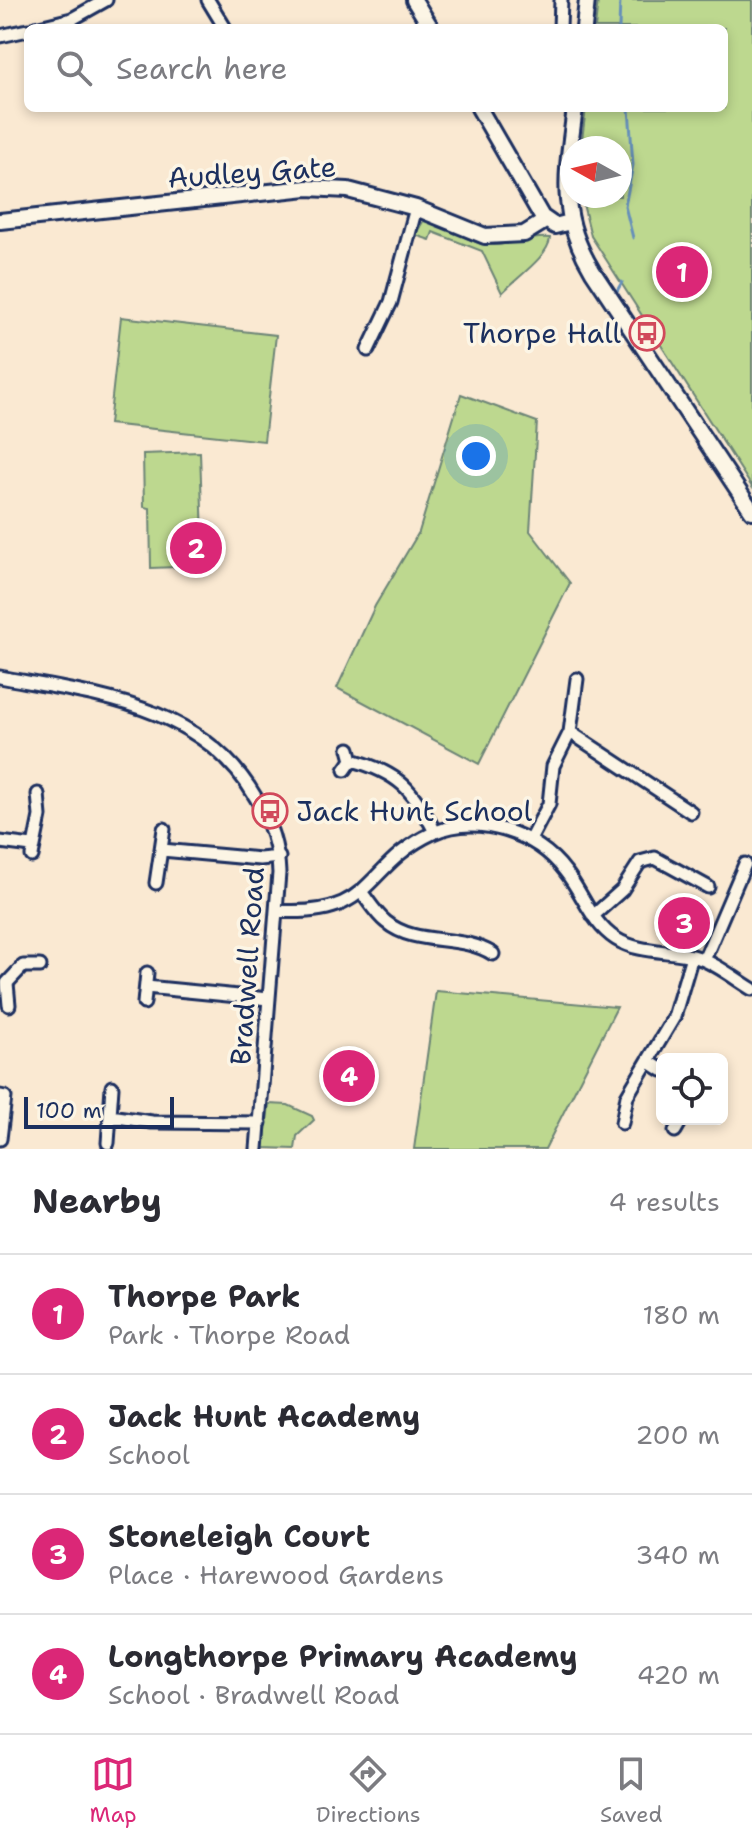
<!DOCTYPE html>
<html lang="en">
<head>
<meta charset="utf-8">
<style>
  body { margin:0; font-family:"Shantell Sans",sans-serif; background:#f2f2f3; color:#2b2b33 }
  .controls { position:absolute; right:24px; bottom:24px; display:grid; overflow:hidden; border-radius:12px; box-shadow:0 4px 12px #0003 }
  .controls button { width:72px; height:72px; display:grid; place-items:center; padding:0; border:0; border-bottom:2px solid #e1e1e2; background:#fff; color:#2b2b33; font:40px sans-serif }
  .compass { position:absolute; left:560px; top:136px; width:72px; height:72px; border-radius:50%; background:#fff; box-shadow:0 4px 12px #0003; rotate:278deg }
  .scale { position:absolute; left:24px; bottom:20px; width:150px; box-sizing:border-box; padding-left:8px; border:4px solid #1b2f5e; border-top:0; font-size:22px; line-height:28px; white-space:nowrap; color:#1b2f5e; -webkit-text-stroke:6px #fcf5e5; paint-order:stroke }
  .you { position:absolute; left:476px; top:456px; width:28px; height:28px; margin:-20px; border:6px solid #fff; border-radius:50%; background:#1a73e8; box-shadow:0 0 0 12px #1a73e833 }
  .badge { display:grid; place-items:center; width:52px; height:52px; border-radius:50%; background:#db2777; color:#fff; font-size:26px; font-weight:700 }
  .pin { position:absolute; translate:-50% -50%; border:4px solid #fff; box-shadow:0 2px 8px #0006 }
  .list { margin:0; padding:0; list-style:none }
  h2 { display:flex; justify-content:space-between; align-items:center; height:104px; margin:0; padding:0 32px; font-size:34px }
  h2 small { font-size:26px; font-weight:400; color:#7c7c81 }
  .list li { display:grid; grid-template-columns:52px 1fr auto; gap:24px; align-items:center; box-sizing:border-box; height:120px; padding:0 32px; border-top:2px solid #e1e1e2 }
  .list b { display:block; font-size:30px; white-space:nowrap }
  .list p { margin:0; font-size:26px; white-space:nowrap; color:#7c7c81 }
  .list em { font-size:26px; font-style:normal; color:#7c7c81 }
  .icon { flex:none; width:44px; height:44px; fill:none; stroke:currentColor; stroke-width:2; stroke-linecap:round; stroke-linejoin:round }
  .map { position:relative; flex:none; width:752px; height:1149px; overflow:hidden }
  .search { position:absolute; background:#fff; box-shadow:0 4px 12px #0003; left:24px; right:24px; top:24px; height:88px; display:flex; align-items:center; gap:20px; box-sizing:border-box; padding:0 28px; border-radius:12px; color:#7c7c81; font-size:30px }
  .sheet { height:584px; background:#fff }
  nav { display:flex; justify-content:space-around; align-items:center; box-sizing:border-box; height:112px; border-top:2px solid #e1e1e2; background:#fff; font-size:22px; color:#7c7c81 }
  nav a { display:grid; justify-items:center; gap:4px }
  nav .on { color:#db2777 }
  .map>svg:first-child { display:block }
  .green { fill:#bdd88f; stroke:#6c8476; stroke-width:2 }
  .lines { fill:none; stroke-linecap:round; stroke-linejoin:round }
  .stream { stroke:#6690ba; stroke-width:3 }
  .minor-casing { stroke:#1b2f5e; stroke-width:17 }
  .tertiary-casing { stroke:#1b2f5e; stroke-width:20 }
  .minor { stroke:#fcf5e5; stroke-width:11 }
  .tertiary { stroke:#fcf5e5; stroke-width:14 }
  .labels { text-anchor:middle; stroke-width:7; stroke-linejoin:round; paint-order:stroke }
  .street-label { font-size:28px; fill:#1b2f5e; stroke:#fcf5e5 }
  .poi-label { font-size:28px; fill:#1b2f5e; stroke:#fcf5e5; text-anchor:end }
</style>
</head>
<body>
<div class="map">
<svg width="752" height="1149" viewBox="0 0 752 1149">
  <rect width="100%" height="100%" fill="#fae9d2"/>
  <filter id="ink" filterUnits="userSpaceOnUse"><feTurbulence type="fractalNoise" baseFrequency=".0125" numOctaves="2"/><feDisplacementMap in="SourceGraphic" scale="16" xChannelSelector="R" yChannelSelector="G"/><feConvolveMatrix kernelMatrix="1 2 1 2 8 2 1 2 1" color-interpolation-filters="sRGB"/></filter>
  <g filter="url(#ink)">
    <!-- green -->
    <path class="green" d="M 598,0 L 752,0 L 752,487 L 591,236 L 581,196 L 620,196 L 620,148 L 581,148 L 586,108 L 724,108 L 724,28 L 595,28 Z
      M 424,220 C 446,223 461,239 482,244 C 505,249 527,235 550,238 C 549,256 516,278 502,293 L 482,251 L 433,232 L 430,240 L 415,235 Z
      M 121,317 L 276,335 L 264,441 L 109,424 Z
      M 461,394 L 537,422 L 530,531 L 570,583 L 479,764 L 337,688 L 375,606 L 419,532 Z
      M 200,452 L 204,566 L 151,568 L 150,508 L 144,507 L 143,454 Z
      M 436,991 L 617,1007 L 545,1149 L 414,1149 Z
      M 269,1104 L 288,1105 L 312,1116 L 314,1120 L 297,1136 L 295,1149 L 264,1148 Z"/>
    <g class="lines">
      <!-- stream -->
      <path class="stream" d="M 619,28 L 620,0
        M 629,108 L 633,165 L 625,206 L 633,238
        M 617,291 L 622,282"/>
      <defs>
        <path id="minor" d="M 208,0 L 225,28
          M 35,28 L 72,19 L 106,0
          M 560,28 L 561,0
          M 0,36 L 28,30
          M 368,350 L 391,302 L 416,208
          M 0,677 C 96,695 203,705 256,798 C 270,822 278,845 279,873 L 257,1149
          M 570,732 L 691,812
          M 352,760 C 399,773 413,789 435,832
          M 345,770 L 352,760 L 349,749
          M 530,840 L 549,804 L 553,766 L 570,732 L 577,679
          M 0,842 L 32,846
          M 162,850 L 260,859 L 279,857
          M 32,856 L 40,816 L 38,794
          M 156,883 L 164,829
          M 362,893 C 369,902 376,914 386,922 C 416,947 460,933 493,954
          M 276,911 C 377,918 362,866 433,833 C 478,813 537,833 565,871 C 583,893 591,923 616,939 C 638,953 668,950 693,956 C 714,962 734,978 752,989
          M 593,916 L 622,890 L 640,862 L 655,858 L 708,887
          M 704,960 L 745,864
          M 146,987 L 269,999
          M 144,1003 L 147,973
          M 9,1005 L 7,983 L 23,966 L 40,966
          M 648,1061 L 662,1070
          M 0,1096 L 5,1097 L 0,1139
          M 110,1116 L 152,1122 L 260,1123
          M 622,1123 L 627,1096 L 674,1017 L 692,956
          M 675,1131 L 682,1119
          M 108,1143 L 112,1087"/>
        <path id="tertiary" d="M 414,0 L 431,28
          M 584,28 L 587,0
          M 479,108 L 542,217 L 555,226 L 570,222
          M 575,108 C 567,173 557,213 593,272 L 752,511
          M 0,221 L 307,188 L 348,190 L 416,208 L 485,236 L 524,234 L 545,221"/>
      </defs>
      <!-- minor casing -->
      <use href="#minor" class="minor-casing"/>
      <!-- tertiary casing -->
      <use href="#tertiary" class="tertiary-casing"/>
      <!-- minor -->
      <use href="#minor" class="minor"/>
      <!-- tertiary -->
      <use href="#tertiary" class="tertiary"/>
    </g>
  </g>
  <!-- icons -->
  <defs>
    <symbol id="bus-ring" viewBox="-11 -11 22 22"><circle r="9.5" fill="#fcf5e5" stroke="#d1495b" stroke-width="1.5"/><path d="M-5-6H5V4H4V6H2V4H-2V6H-4V4H-5ZM-3.5-4V0h7V-4ZM-3.5 1.2v1.5H-2V1.2ZM2 1.2v1.5H3.5V1.2Z" fill="#d1495b"/></symbol>
  </defs>
  <g fill-rule="evenodd">
    <use href="#bus-ring" x="627" y="313" width="40" height="40"/>
    <use href="#bus-ring" x="250" y="791" width="40" height="40"/>
  </g>
  <g class="labels">
    <!-- street labels -->
    <g class="street-label">
      <text transform="translate(252 172) rotate(-4)" y="10">Audley Gate</text>
      <text transform="translate(247 966) rotate(-86)" y="10">Bradwell Road</text>
    </g>
    <!-- poi labels -->
    <g class="poi-label">
      <text x="621" y="343">Thorpe Hall</text>
      <text x="296" y="821" text-anchor="start">Jack Hunt School</text>
    </g>
  </g>
</svg>
<div class="controls">
<button><svg class="icon" aria-label="locate" viewBox="0 0 24 24"><circle cx="12" cy="12" r="6"/><path d="M12 2v4M12 18v4M2 12h4M18 12h4"/></svg></button>
</div>
<svg class="compass" viewBox="-18 -18 36 36"><path d="M0-13l5 13h-10z" fill="#e53935"/><path d="M0 13l5-13h-10z" fill="#7c7c81"/></svg>
<div class="scale">100 m</div>
<div class="you"></div>
<div class="pin badge" style="left:682px;top:272px">1</div>
<div class="pin badge" style="left:196px;top:548px">2</div>
<div class="pin badge" style="left:684px;top:923px">3</div>
<div class="pin badge" style="left:349px;top:1076px">4</div>
<div class="search"><svg class="icon" aria-label="search" viewBox="0 0 24 24"><circle cx="10" cy="10" r="6"/><path d="M15 15l6 6"/></svg>Search here</div>
</div>
<section class="sheet">
<h2>Nearby<small>4 results</small></h2>
<ul class="list">
<li><span class="badge">1</span><div><b>Thorpe Park</b><p>Park · Thorpe Road</p></div><em>180 m</em></li>
<li><span class="badge">2</span><div><b>Jack Hunt Academy</b><p>School</p></div><em>200 m</em></li>
<li><span class="badge">3</span><div><b>Stoneleigh Court</b><p>Place · Harewood Gardens</p></div><em>340 m</em></li>
<li><span class="badge">4</span><div><b>Longthorpe Primary Academy</b><p>School · Bradwell Road</p></div><em>420 m</em></li>
</ul>
</section>
<nav>
<a class="on"><svg class="icon" aria-label="map" viewBox="0 0 24 24"><path d="M3 6l6-2 6 2 6-2v14l-6 2-6-2-6 2zM9 4v14M15 6v14"/></svg>Map</a>
<a><svg class="icon" aria-label="directions" viewBox="0 0 24 24"><path d="M12 3l9 9-9 9-9-9zM9 14v-3h6M13 9l2 2-2 2"/></svg>Directions</a>
<a><svg class="icon" aria-label="saved" viewBox="0 0 24 24"><path d="M7 4h10v16l-5-4-5 4z"/></svg>Saved</a>
</nav>
</body>
</html>
